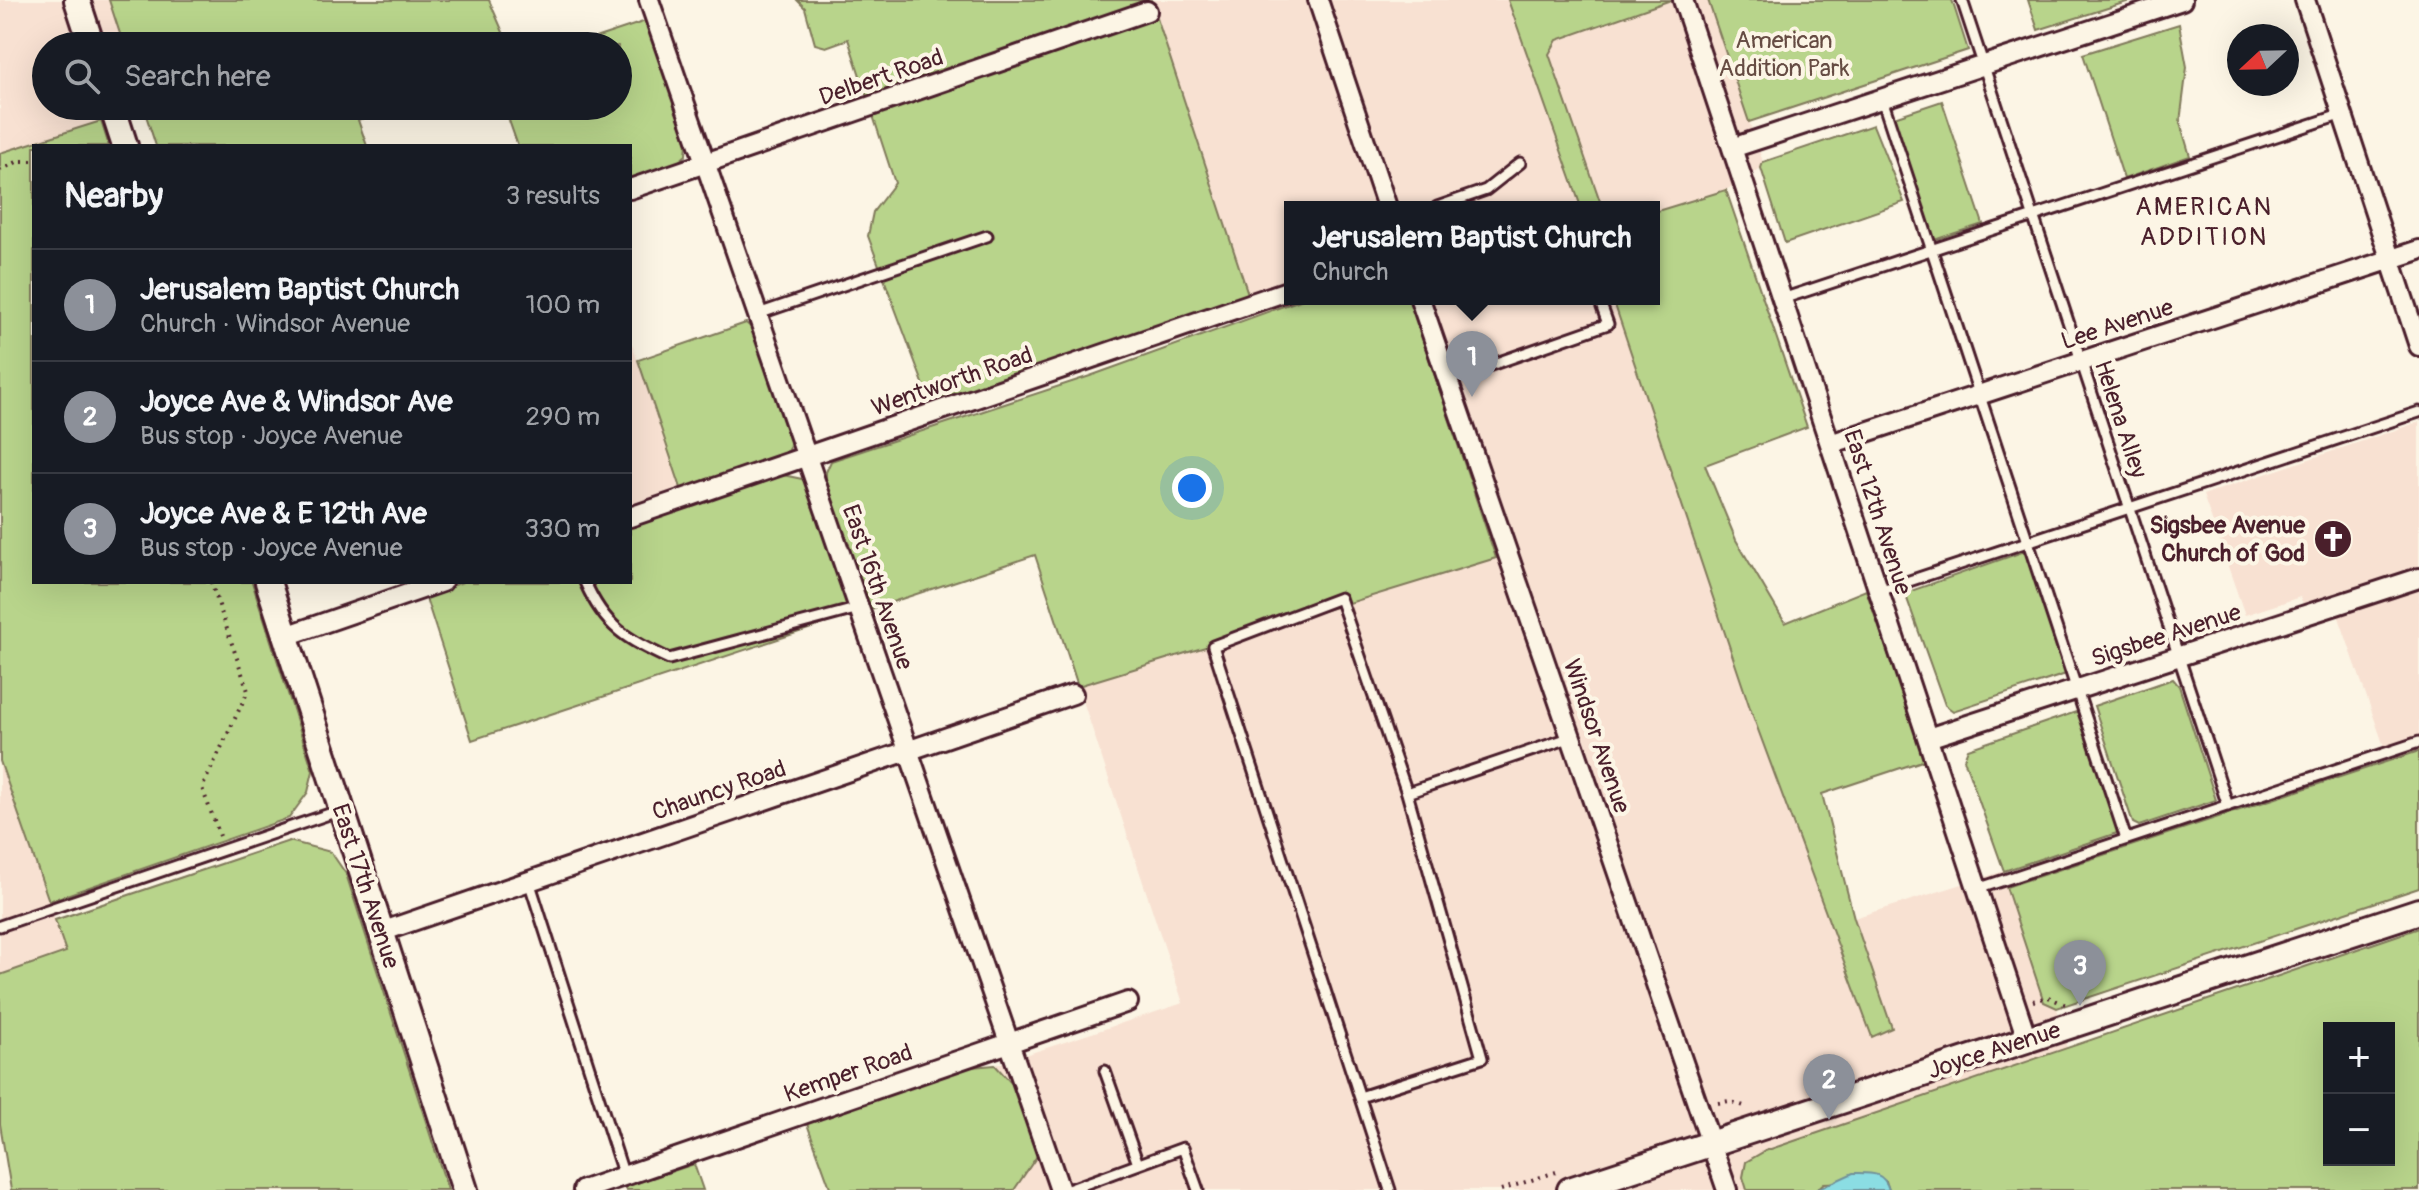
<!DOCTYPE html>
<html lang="en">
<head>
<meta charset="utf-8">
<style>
  body { margin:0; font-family:Pangolin,sans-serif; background:#20242c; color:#f1f3f6 }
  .controls { position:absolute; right:24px; bottom:24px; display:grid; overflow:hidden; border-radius:0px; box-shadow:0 8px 32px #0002 }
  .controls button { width:72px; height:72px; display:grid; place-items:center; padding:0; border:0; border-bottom:2px solid #363941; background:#171b24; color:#f1f3f6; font:40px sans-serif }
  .compass { position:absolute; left:2227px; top:24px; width:72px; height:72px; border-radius:50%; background:#171b24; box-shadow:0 8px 32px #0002; rotate:248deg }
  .you { position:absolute; left:1192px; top:488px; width:28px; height:28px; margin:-20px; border:6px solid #fff; border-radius:50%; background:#1a73e8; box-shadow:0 0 0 12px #1a73e833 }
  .badge { display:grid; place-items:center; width:52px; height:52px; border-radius:50%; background:#8c9099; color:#fff; font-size:26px; font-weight:700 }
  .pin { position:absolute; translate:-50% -66px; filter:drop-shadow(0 2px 4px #0008) }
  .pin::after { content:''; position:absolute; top:42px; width:28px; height:24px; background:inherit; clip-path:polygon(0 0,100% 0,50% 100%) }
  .popup { position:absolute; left:1284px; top:201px; width:376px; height:104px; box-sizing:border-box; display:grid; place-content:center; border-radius:0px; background:#171b24; filter:drop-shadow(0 2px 6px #0005); font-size:26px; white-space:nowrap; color:#9ea1a6 }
  .popup b { font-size:30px; color:#f1f3f6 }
  .popup::after { content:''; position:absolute; left:50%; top:100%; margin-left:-16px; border:16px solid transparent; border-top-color:#171b24 }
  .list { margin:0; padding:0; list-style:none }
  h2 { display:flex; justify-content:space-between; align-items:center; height:104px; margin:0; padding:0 32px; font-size:34px }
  h2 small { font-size:26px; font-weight:400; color:#9ea1a6 }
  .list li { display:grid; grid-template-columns:52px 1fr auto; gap:24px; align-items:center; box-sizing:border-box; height:112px; padding:0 32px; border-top:2px solid #363941 }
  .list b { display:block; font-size:30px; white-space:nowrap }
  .list p { margin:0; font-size:26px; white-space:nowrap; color:#9ea1a6 }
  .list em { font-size:26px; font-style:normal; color:#9ea1a6 }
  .icon { flex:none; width:44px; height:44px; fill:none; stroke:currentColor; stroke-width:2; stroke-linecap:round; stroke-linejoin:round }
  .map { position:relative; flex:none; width:2419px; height:1190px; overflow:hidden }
  .search { position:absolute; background:#171b24; box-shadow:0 8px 32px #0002; left:32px; top:32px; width:600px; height:88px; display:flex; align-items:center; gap:20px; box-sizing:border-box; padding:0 28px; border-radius:44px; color:#9ea1a6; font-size:30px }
  .panel { position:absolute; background:#171b24; box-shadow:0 8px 32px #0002; left:32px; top:144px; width:600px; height:440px; border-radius:0px }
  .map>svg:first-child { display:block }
  .built { fill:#f8e1d2 }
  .green { fill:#b8d48b; stroke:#817a5b; stroke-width:2; fill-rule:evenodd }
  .water { fill:#8bdde3; stroke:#719199; stroke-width:2 }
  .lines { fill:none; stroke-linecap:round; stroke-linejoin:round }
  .lane-casing { stroke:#4a1f2b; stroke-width:15 }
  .street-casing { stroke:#4a1f2b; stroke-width:24 }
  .secondary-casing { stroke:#4a1f2b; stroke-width:30 }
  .path { stroke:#4a1f2b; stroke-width:4; stroke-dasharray:2 6; stroke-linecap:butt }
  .lane { stroke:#fcf5e5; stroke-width:9 }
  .street { stroke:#fcf5e5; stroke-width:18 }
  .secondary { stroke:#fcf5e5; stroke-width:24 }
  .labels { text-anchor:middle; stroke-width:8; stroke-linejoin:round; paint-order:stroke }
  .park-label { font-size:24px; fill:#664c43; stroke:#fcf5e5 }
  .street-label { font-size:24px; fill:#4a1f2b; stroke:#fcf5e5 }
  .poi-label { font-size:24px; font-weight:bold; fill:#4a1f2b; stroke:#fcf5e5; text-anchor:end }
  .neighbourhood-label { font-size:26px; letter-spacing:2px; fill:#4a1f2b; stroke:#fcf5e5 }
</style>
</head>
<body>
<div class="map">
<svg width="2419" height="1190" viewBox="0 0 2419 1190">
  <rect width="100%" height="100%" fill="#fcf5e5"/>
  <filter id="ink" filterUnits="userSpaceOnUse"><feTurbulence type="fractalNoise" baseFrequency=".0125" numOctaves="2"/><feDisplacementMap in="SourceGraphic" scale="16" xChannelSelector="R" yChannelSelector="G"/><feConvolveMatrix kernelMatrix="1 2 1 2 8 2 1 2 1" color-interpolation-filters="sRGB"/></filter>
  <g filter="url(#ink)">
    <!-- built -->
    <path class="built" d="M 0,0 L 109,0 L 124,46 L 46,46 L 46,106 L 144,107 L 0,153 Z
      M 1151,0 L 1508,0 L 1581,207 L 1290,207 L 1290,299 L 1303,299 L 1255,316 Z
      M 1671,0 L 1708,0 L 1763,162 L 1761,168 L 1726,190 L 1654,212 L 1654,207 L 1602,207 L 1549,54 L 1557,40 Z
      M 1409,299 L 1613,299 L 1750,708 L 1872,1037 L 1892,1028 L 1854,918 L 2004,871 L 2044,1002 L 2057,1008 L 2067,1048 L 1765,1151 L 1743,1177 L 1747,1190 L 1014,1190 L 1037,1155 L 1014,1086 L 995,1065 L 1183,1003 L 1078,686 L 1496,558 Z
      M 632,344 L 687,507 L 630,526 L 630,345 Z
      M 2419,422 L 2419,751 L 2389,761 L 2335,606 L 2308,615 L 2300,597 L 2245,615 L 2203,495 Z
      M 0,761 L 66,952 L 0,975 Z"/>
    <!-- green -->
    <path class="green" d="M 109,0 L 489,0 L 509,46 L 124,46 Z
      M 797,0 L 1151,0 L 1249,297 L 933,410 L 868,236 L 873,212 L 895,183 L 848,39 L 826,47 L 815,44 L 805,8 Z
      M 1508,0 L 1671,0 L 1557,40 L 1549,54 L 1602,207 L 1581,207 Z
      M 1708,0 L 1952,0 L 1968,50 L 1749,122 Z
      M 2028,0 L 2133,0 L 2038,30 Z
      M 646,21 L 687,143 L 686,155 L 675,165 L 630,182 L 630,146 L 518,146 L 504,106 L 618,106 L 618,46 L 571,46 Z
      M 2179,24 L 2187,67 L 2180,122 L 2190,156 L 2124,179 L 2083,54 Z
      M 1942,101 L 1983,224 L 1934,240 L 1895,131 L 1894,117 Z
      M 143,106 L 397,106 L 358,120 L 367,146 L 156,146 Z
      M 101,121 L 109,146 L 34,146 L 34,582 L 252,582 L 313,771 L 308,792 L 289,818 L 49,901 L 0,761 L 0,153 Z
      M 1873,125 L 1904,202 L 1785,243 L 1761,168 L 1763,162 Z
      M 1726,190 L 1807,427 L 1705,465 L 1736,540 L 1785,623 L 1866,590 L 1925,760 L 1822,794 L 1854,918 L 1892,1028 L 1872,1037 L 1750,708 L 1613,299 L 1654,299 L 1654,212 Z
      M 1303,299 L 1409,299 L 1496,558 L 1078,686 L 1035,555 L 871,609 L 826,486 L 826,472 L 831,461 L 1090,376 Z
      M 746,323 L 754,330 L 791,437 L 789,452 L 781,460 L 683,494 L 638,360 Z
      M 783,475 L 802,479 L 810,487 L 854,614 L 472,740 L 425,595 L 463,582 L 630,582 L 630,526 Z
      M 2025,551 L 2066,674 L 1953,711 L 1945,705 L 1905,593 Z
      M 2173,679 L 2179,686 L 2216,800 L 2139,826 L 2133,823 L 2094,706 Z
      M 2079,711 L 2120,832 L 2004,871 L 1964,759 L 1968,749 Z
      M 2419,751 L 2419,888 L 2057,1008 L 2044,1002 L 2006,887 Z
      M 289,841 L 331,852 L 346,874 L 448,1190 L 11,1190 L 0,1124 L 0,975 L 66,952 L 55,920 Z
      M 2419,928 L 2419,1190 L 1889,1190 L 1886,1181 L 1824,1183 L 1816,1190 L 1747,1190 L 1743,1177 L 1746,1162 L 1765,1151 ZM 2329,1028 L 2389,1028 L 2389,1160 L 2329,1160 Z
      M 995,1065 L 1014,1086 L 1037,1156 L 1014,1190 L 831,1190 L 806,1121 L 959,1068 Z
      M 694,1164 L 703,1190 L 626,1190 L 625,1187 Z"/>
    <!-- water -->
    <path class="water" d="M 1853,1173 C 1870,1173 1884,1171 1889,1190 L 1816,1190 Z"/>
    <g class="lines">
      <defs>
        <path id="lane" d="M 1962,0 L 2228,806
          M 1882,99 L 2126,839
          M 1437,207 L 1486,190 L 1520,163
          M 1782,299 L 2343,114
          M 758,314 L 987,236
          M 1448,380 L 1608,324 L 1599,299
          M 585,582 C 605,628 627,639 669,659 L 859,608
          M 1879,591 L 2419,412
          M 529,881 L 624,1176
          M 1977,889 L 2419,742
          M 0,926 L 341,810
          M 1105,1071 L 1138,1164
          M 1360,1097 L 1482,1058 L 1407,793
          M 1068,1190 L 1183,1148 L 1198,1190
          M 1390,1190 L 1213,646 L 1340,598 L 1407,793 L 1572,737"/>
        <path id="street" d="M 649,0 L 1060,1190
          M 1318,0 L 1387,207
          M 1683,0 L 2027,1039
          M 2305,0 L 2419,346
          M 1732,148 L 2182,0
          M 630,189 L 1147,11
          M 1420,299 L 1727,1190
          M 1830,444 L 2419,250
          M 630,517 L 1290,290
          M 286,636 L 442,582
          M 1928,738 L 2419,578
          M 381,932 L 1073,694
          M 583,1190 L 1128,1002"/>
        <path id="secondary" d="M 77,0 L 92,46
          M 112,106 L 125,146
          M 268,582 L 465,1190
          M 1570,1190 L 2419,911"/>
      </defs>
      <!-- lane casing -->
      <use href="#lane" class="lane-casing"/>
      <!-- street casing -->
      <use href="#street" class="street-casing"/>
      <!-- secondary casing -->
      <use href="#secondary" class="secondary-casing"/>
      <!-- path -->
      <path class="path" d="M 0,170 L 19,161 L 34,161
        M 211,582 L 248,691 L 202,788 L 220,836
        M 2033,1001 L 2048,997 L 2066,1005
        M 1718,1103 L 1729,1101 L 1747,1107
        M 1501,1190 L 1556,1172"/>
      <!-- lane -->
      <use href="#lane" class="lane"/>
      <!-- street -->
      <use href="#street" class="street"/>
      <!-- secondary -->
      <use href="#secondary" class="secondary"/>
    </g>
  </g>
  <!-- icons -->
  <defs>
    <symbol id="church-disc" viewBox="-11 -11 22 22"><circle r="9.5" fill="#4a1f2b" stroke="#fcf5e5"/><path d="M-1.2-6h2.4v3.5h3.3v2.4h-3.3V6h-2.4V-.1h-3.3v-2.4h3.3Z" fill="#fff"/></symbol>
  </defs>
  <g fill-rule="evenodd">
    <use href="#church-disc" x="2311" y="517" width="44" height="44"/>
  </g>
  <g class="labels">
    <!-- park labels -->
    <g class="park-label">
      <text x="1784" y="48">American<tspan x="1784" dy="28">Addition Park</tspan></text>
    </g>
    <!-- street labels -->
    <g class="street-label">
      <text transform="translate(881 77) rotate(-19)" y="8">Delbert Road</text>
      <text transform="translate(2117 324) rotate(-18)" y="8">Lee Avenue</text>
      <text transform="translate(952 381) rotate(-19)" y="8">Wentworth Road</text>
      <text transform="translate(2121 419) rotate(72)" y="8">Helena Alley</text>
      <text transform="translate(1878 512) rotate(72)" y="8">East 12th Avenue</text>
      <text transform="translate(878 587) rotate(71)" y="8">East 16th Avenue</text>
      <text transform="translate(2166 635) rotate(-18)" y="8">Sigsbee Avenue</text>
      <text transform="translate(1597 736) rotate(71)" y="8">Windsor Avenue</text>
      <text transform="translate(719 790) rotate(-19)" y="8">Chauncy Road</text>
      <text transform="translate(366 886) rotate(72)" y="8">East 17th Avenue</text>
      <text transform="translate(1994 1050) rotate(-18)" y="8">Joyce Avenue</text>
      <text transform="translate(848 1073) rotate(-19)" y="8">Kemper Road</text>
    </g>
    <!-- poi labels -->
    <g class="poi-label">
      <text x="2305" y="533">Sigsbee Avenue<tspan x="2305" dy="28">Church of God</tspan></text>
    </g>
    <!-- neighbourhood labels -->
    <g class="neighbourhood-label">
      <text x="2204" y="215">AMERICAN<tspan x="2204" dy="30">ADDITION</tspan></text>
    </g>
  </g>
</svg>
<div class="controls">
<button>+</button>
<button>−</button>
</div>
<svg class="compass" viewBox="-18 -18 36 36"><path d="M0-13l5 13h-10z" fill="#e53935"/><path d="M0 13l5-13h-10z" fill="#9ea1a6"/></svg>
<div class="you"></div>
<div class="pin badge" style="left:1472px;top:397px">1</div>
<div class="popup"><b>Jerusalem Baptist Church</b>Church</div>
<div class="pin badge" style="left:1829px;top:1120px">2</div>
<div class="pin badge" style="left:2080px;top:1006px">3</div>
<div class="search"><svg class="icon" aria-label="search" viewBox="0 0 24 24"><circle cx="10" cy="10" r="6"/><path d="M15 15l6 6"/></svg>Search here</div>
<section class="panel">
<h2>Nearby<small>3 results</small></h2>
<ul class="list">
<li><span class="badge">1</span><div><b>Jerusalem Baptist Church</b><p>Church · Windsor Avenue</p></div><em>100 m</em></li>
<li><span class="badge">2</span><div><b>Joyce Ave &amp; Windsor Ave</b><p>Bus stop · Joyce Avenue</p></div><em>290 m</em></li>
<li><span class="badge">3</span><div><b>Joyce Ave &amp; E 12th Ave</b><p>Bus stop · Joyce Avenue</p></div><em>330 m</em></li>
</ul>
</section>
</div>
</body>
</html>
